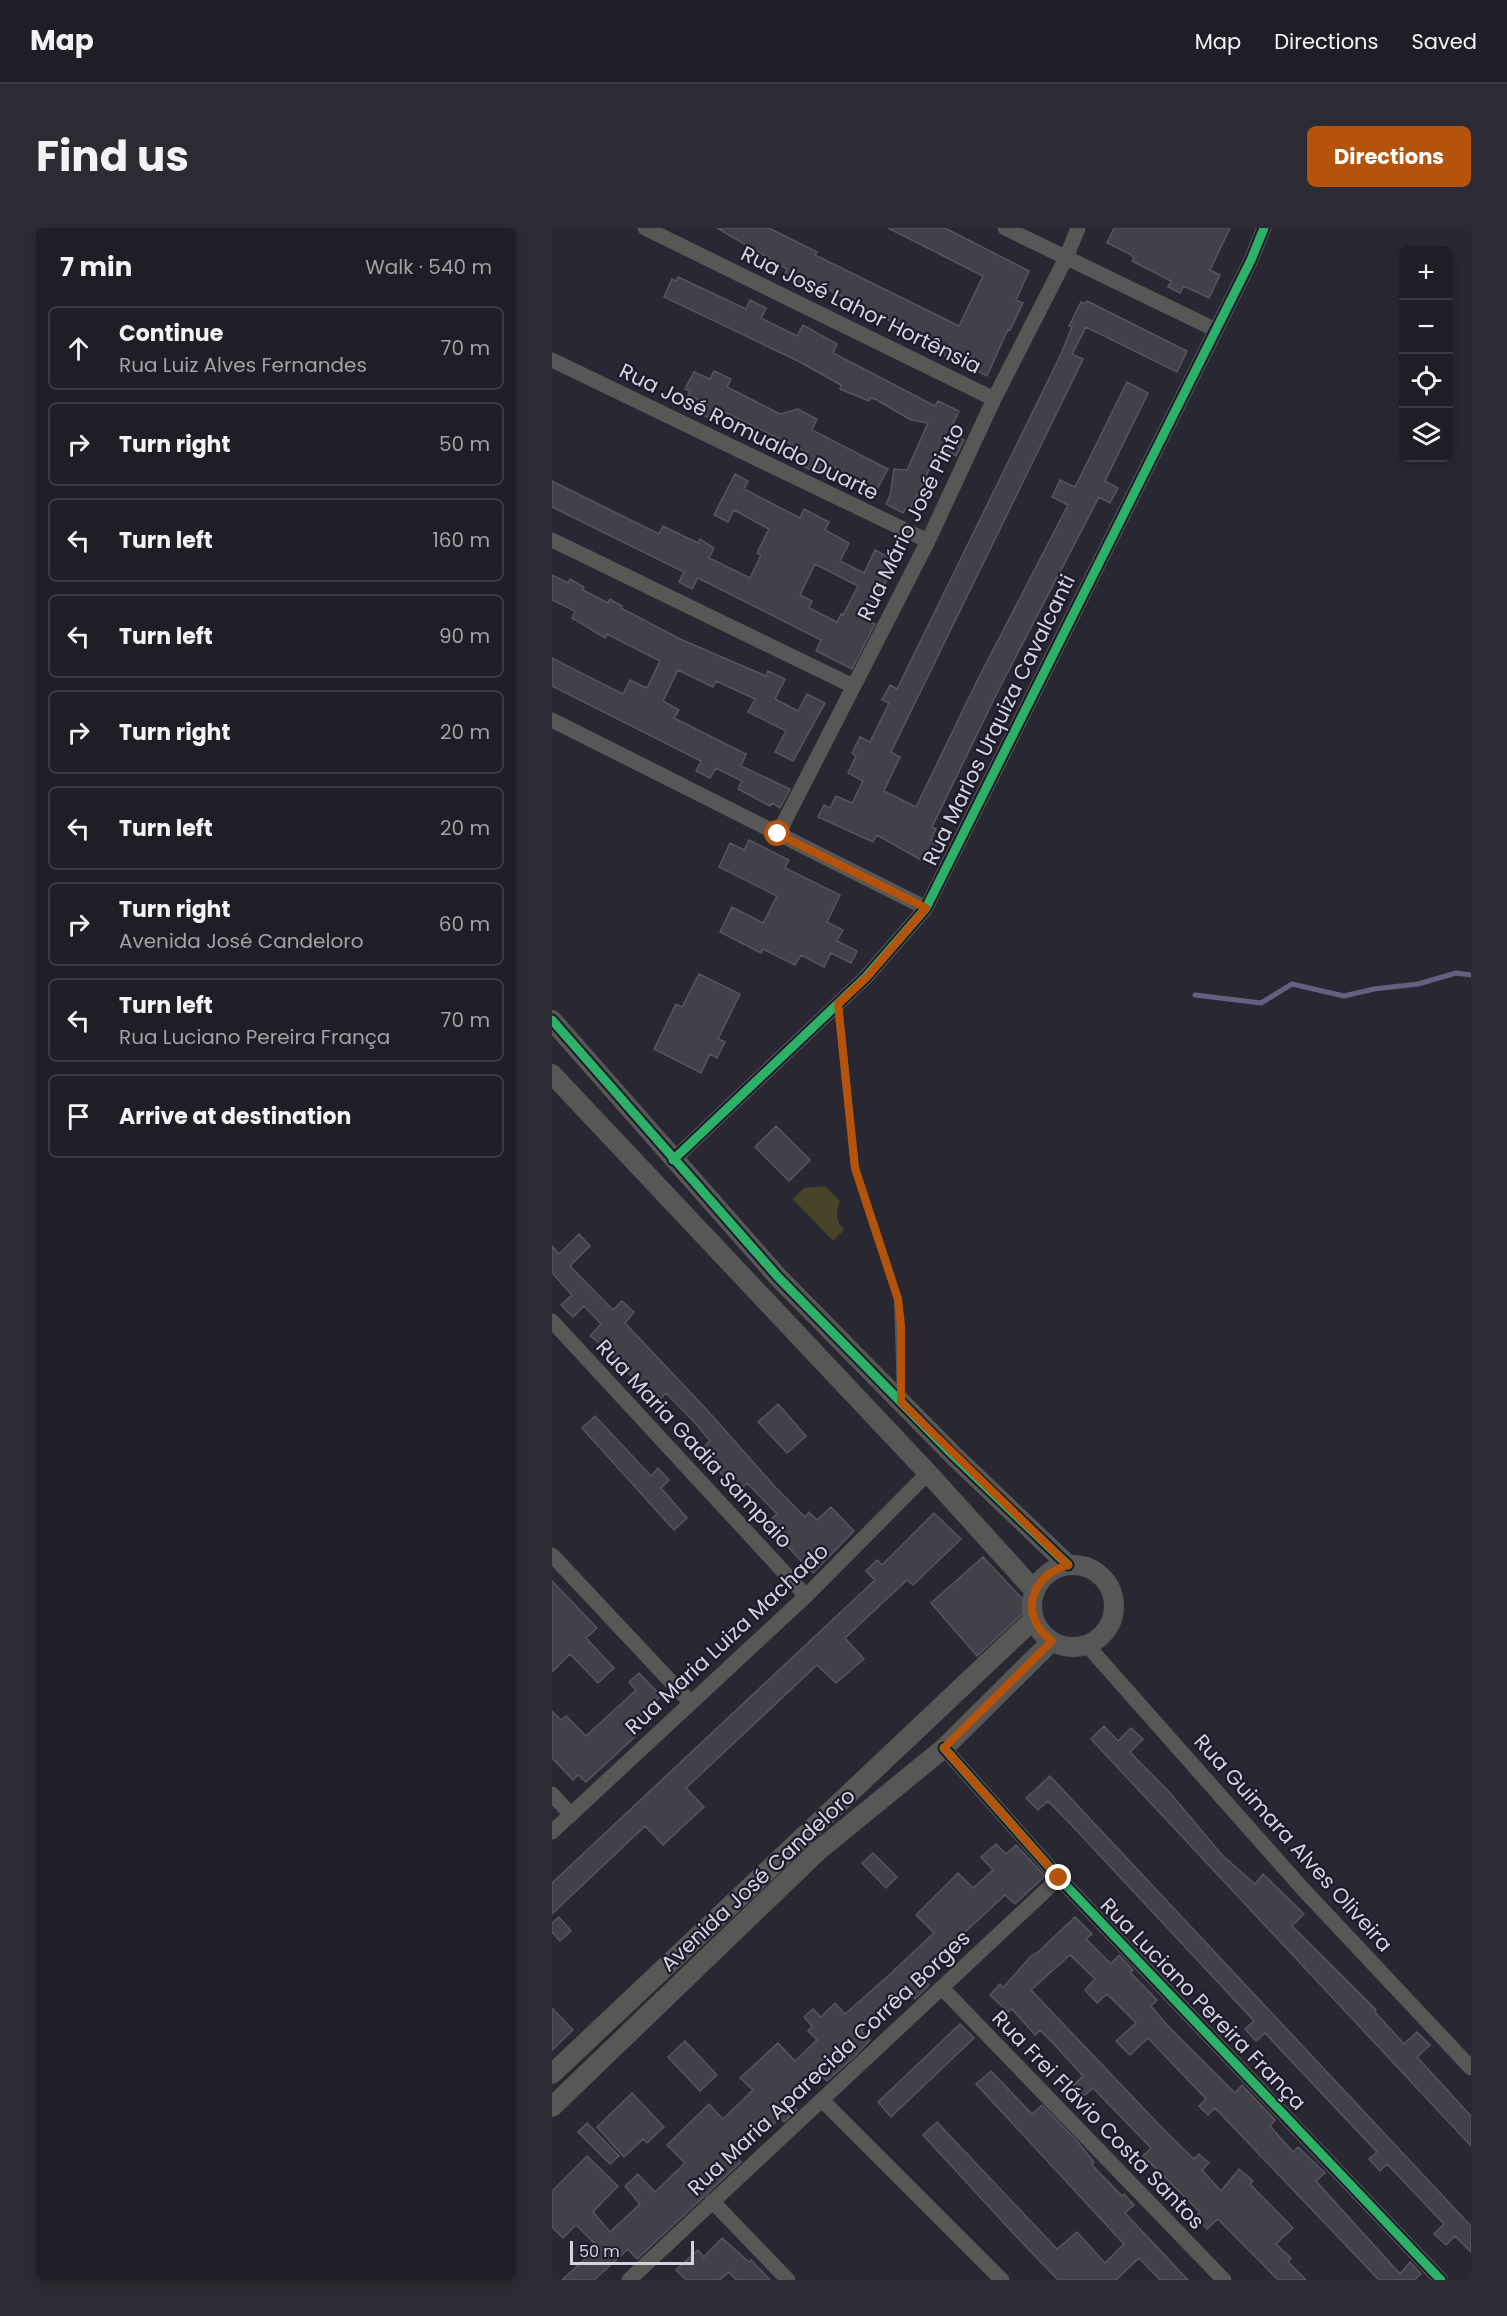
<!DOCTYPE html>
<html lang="en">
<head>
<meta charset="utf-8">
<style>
  body { margin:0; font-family:Poppins,sans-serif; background:#2c2a32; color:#f1f3f6 }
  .controls { position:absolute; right:18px; top:18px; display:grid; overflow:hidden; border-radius:9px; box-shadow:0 3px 9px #0003 }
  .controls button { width:54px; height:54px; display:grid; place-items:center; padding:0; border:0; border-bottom:2px solid #3c3b42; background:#1f1d25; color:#f1f3f6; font:30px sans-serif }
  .scale { position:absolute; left:18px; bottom:15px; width:124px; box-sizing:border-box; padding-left:6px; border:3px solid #d4d3df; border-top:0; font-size:16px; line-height:21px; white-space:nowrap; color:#d4d3df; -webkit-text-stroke:4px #1d1a2b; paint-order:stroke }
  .stop { position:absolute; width:18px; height:18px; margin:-14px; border:4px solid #b45309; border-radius:50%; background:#fff }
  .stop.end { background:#b45309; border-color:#fff; box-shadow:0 2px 6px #0008 }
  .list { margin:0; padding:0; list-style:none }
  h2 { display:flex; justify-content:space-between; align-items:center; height:78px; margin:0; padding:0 24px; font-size:26px }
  h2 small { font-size:20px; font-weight:400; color:#a1a2a7 }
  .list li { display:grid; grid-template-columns:39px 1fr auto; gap:18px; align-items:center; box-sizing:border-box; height:84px; margin:0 12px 12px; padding:0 12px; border:2px solid #3c3b42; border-radius:9px }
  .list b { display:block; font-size:22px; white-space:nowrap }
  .list p { margin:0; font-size:20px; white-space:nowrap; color:#a1a2a7 }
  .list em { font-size:20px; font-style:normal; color:#a1a2a7 }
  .icon { flex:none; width:33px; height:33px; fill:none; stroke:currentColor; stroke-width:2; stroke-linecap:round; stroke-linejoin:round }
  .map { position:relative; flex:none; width:919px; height:2052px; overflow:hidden; border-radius:9px }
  header { display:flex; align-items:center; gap:36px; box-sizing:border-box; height:84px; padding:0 30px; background:#1f1d25; border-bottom:2px solid #3c3b42 }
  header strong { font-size:28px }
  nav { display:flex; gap:33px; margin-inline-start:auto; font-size:21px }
  .intro { display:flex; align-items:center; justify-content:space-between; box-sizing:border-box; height:144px; padding:0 36px }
  h1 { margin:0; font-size:42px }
  .button { padding:15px 27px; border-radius:9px; background:#b45309; color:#fff; font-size:21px; font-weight:700 }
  main { display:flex; gap:36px; padding:0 36px }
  aside { flex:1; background:#1f1d25; border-radius:9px; box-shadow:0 3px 9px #0003 }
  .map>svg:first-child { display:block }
  .garden { fill:#474429 }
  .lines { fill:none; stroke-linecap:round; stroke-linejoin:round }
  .stream { stroke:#65607f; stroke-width:5 }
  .building { fill:#42414a; stroke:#57565f; stroke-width:1.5; fill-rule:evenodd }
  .service { stroke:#575756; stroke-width:8 }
  .minor { stroke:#575756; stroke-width:15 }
  .tertiary { stroke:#575756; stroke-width:20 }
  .cycleway-casing { stroke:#1d1a2b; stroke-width:13 }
  .cycleway { stroke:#2db169; stroke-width:9 }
  .route { stroke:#b45309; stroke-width:8 }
  .labels { text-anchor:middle; stroke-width:4.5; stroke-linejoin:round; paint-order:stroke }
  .street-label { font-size:21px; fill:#d4d3df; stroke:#1d1a2b }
</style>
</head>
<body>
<header>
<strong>Map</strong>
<nav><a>Map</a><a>Directions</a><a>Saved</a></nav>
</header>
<div class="intro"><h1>Find us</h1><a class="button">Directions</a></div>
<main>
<aside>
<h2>7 min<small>Walk · 540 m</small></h2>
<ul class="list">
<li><svg class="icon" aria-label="ahead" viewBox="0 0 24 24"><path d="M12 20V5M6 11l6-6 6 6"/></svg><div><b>Continue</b><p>Rua Luiz Alves Fernandes</p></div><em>70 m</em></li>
<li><svg class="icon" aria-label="right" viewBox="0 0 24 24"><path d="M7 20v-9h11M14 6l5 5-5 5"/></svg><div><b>Turn right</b></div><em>50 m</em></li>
<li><svg class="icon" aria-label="left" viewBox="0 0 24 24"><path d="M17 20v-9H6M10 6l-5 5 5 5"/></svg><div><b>Turn left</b></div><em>160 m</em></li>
<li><svg class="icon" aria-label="left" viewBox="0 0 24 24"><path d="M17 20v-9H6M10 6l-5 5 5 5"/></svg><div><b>Turn left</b></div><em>90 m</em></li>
<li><svg class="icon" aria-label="right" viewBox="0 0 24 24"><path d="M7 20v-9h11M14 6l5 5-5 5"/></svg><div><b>Turn right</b></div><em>20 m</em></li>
<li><svg class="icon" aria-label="left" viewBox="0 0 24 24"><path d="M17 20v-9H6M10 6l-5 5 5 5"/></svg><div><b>Turn left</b></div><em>20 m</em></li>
<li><svg class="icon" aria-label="right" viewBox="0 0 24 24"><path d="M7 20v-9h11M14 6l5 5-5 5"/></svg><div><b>Turn right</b><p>Avenida José Candeloro</p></div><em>60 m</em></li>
<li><svg class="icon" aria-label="left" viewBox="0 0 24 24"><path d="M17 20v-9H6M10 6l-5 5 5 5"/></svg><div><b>Turn left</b><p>Rua Luciano Pereira França</p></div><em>70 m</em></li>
<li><svg class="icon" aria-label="arrive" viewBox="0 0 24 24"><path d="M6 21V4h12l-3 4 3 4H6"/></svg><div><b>Arrive at destination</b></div></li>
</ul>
</aside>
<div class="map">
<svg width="919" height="2052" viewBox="0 0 919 2052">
  <rect width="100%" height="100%" fill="#292731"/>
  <!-- garden -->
  <path class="garden" d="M 273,958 L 288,973 C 284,985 283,992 292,1002 L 281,1013 L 241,971 L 252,960 Z"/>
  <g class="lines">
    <!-- stream -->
    <path class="stream" d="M 643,767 L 709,775 L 740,756 L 792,768 L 822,761 L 866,756 L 904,745 L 919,747"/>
  </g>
  <!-- building -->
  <path class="building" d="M 165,0 L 217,0 L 265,24 L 263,27 L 407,98 L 431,48 L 336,0 L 393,0 L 477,43 L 464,72 L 471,75 L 458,102 L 456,101 L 435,148 L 376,119 L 378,113 L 277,62 L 252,50 L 248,58 L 231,50 L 235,41 Z
    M 562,0 L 678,0 L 658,42 L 668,47 L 657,70 L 634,59 L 631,59 L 628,65 L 616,59 L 619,53 L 580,33 L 582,30 L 578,26 L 555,15 Z
    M 126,49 L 194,81 L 198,72 L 214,80 L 209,90 L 245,108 L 251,97 L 285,116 L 281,125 L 383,178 L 386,173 L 407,183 L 397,204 L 412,212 L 404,228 L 391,222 L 382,239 L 379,238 L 357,283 L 353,281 L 351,285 L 334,276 L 338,268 L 342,241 L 355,242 L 376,195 L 359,192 L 323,171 L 318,170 L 317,173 L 288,161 L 289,157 L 246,133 L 112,69 L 120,51 L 124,53 Z
    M 535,73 L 635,123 L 625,144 L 534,99 L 520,126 L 531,131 L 339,524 L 348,529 L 332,563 L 364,579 L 425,453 L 516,277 L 500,269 L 508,252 L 523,259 L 575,154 L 596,165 L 553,253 L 566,260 L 558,275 L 547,269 L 447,461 L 380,599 L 384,601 L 379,611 L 386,615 L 376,636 L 325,607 L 321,614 L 266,589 L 272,577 L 278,580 L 284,568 L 300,575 L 311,553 L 296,545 L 304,528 L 300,525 L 308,509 L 318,514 L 337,475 L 330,472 L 338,457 L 345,461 L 509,126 L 520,99 L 517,98 L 529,74 L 533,76 Z
    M 162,143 L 179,151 L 175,159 L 228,186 L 246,181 L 265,191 L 260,202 L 336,241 L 325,261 L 271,233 L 265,245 L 248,237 L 255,224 L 164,180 L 159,191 L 142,182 L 147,172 L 136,167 L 138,163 L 133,161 L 142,144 L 158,151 Z
    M 183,246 L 196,253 L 192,261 L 217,274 L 248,290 L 252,281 L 277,294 L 273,302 L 297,315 L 288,333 L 312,345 L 323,322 L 344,333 L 315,392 L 323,396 L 300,441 L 264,423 L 269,412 L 146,350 L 140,361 L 127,354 L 132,344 L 0,279 L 0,253 L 107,306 L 111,298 L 146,315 L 148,311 L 162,320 L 157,330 L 198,350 L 209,327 L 205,325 L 217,301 L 182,282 L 176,294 L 162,287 ZM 263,336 L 306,358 L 291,387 L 289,386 L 285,394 L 257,380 L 260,373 L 248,367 Z
    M 0,347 L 16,355 L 18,351 L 32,359 L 31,362 L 56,375 L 58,371 L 70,378 L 69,380 L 128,411 L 214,448 L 216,443 L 233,451 L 223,471 L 246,483 L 255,466 L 273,475 L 241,533 L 223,524 L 234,503 L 196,484 L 203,471 L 164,453 L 161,459 L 126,442 L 111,473 L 127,482 L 122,490 L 194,526 L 189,538 L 238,561 L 228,580 L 220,575 L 218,578 L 186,561 L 190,553 L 164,540 L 158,550 L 144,543 L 149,533 L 0,458 L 0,430 L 71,466 L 78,452 L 95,460 L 108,433 L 55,406 L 53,410 L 20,390 L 23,383 L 0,372 Z
    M 197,612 L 237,632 L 233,640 L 288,667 L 275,694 L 291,702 L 285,713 L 305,723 L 299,735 L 279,725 L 272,739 L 249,727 L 243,737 L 211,721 L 209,725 L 168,704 L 180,679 L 211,695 L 225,668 L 167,639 L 178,615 L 192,622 Z
    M 147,746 L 188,766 L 166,811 L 173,814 L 165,830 L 158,826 L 149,845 L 102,821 L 124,776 L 130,779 Z
    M 224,898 L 258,932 L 237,953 L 203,919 Z
    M 27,1006 L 38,1018 L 18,1038 L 61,1082 L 70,1073 L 82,1084 L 73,1095 L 155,1182 L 224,1260 L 253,1289 L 257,1284 L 265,1292 L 279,1279 L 302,1303 L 261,1345 L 214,1296 L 225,1286 L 195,1255 L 186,1264 L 148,1222 L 158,1213 L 145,1197 L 114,1165 L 105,1175 L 51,1118 L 38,1108 L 49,1096 L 32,1078 L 21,1089 L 9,1077 L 20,1067 L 0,1045 L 0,1018 L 7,1026 Z
    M 226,1176 L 254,1208 L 235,1225 L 206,1194 Z
    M 43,1188 L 99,1248 L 106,1240 L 117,1252 L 109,1260 L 135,1290 L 122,1302 L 30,1200 Z
    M 382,1285 L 409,1311 L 361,1357 L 355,1352 L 293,1410 L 312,1431 L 284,1455 L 265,1437 L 134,1560 L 152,1579 L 111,1617 L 93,1598 L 0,1686 L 0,1655 L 323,1352 L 314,1343 L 325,1332 L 330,1337 Z
    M 431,1329 L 478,1379 L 425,1428 L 379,1375 Z
    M 0,1353 L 45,1400 L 34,1410 L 62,1440 L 46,1455 L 18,1426 L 0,1444 Z
    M 87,1445 L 109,1468 L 78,1498 L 86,1506 L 34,1554 L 26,1547 L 21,1552 L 0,1530 L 0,1483 L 9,1492 L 14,1488 L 34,1508 L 84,1462 L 77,1454 Z
    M 552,1498 L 566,1513 L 579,1500 L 591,1511 L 578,1524 L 619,1566 L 670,1627 L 703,1656 L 711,1646 L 752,1686 L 740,1698 L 824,1782 L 823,1784 L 852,1816 L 865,1804 L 878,1817 L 865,1829 L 919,1888 L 919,1918 L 539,1511 Z
    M 498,1548 L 919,1998 L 919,2024 L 903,2008 L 894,2017 L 882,2006 L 892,1996 L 835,1936 L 828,1943 L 817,1931 L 825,1924 L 713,1805 L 704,1813 L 693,1801 L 702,1793 L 526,1604 L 496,1573 L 486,1582 L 474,1570 Z
    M 444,1616 L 454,1626 L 464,1617 L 493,1648 L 463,1676 L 453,1667 L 397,1719 L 368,1748 L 377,1757 L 363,1771 L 354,1761 L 339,1774 L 309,1803 L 318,1812 L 304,1827 L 275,1853 L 266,1844 L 235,1872 L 245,1882 L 232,1894 L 228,1890 L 214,1904 L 208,1897 L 179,1924 L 189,1934 L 85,2031 L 76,2021 L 42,2052 L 10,2052 L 46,2019 L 24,1997 L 11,2010 L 0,1999 L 0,1963 L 35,1928 L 66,1958 L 41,1984 L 58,2004 L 88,1976 L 73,1958 L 86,1946 L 103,1964 L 133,1935 L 115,1917 L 157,1876 L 171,1891 L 201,1862 L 188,1850 L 226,1815 L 243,1833 L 265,1812 L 256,1803 L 260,1798 L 252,1789 L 261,1781 L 269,1789 L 283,1775 L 293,1786 L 336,1748 L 382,1705 L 364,1687 L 406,1645 L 421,1660 L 441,1642 L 429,1629 Z
    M 321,1625 L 345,1649 L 334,1660 L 310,1635 Z
    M 7,1689 L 19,1703 L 8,1713 L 0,1704 L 0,1695 Z
    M 523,1689 L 540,1706 L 534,1711 L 559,1736 L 567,1727 L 581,1742 L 578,1744 L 605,1772 L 599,1778 L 615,1797 L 683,1865 L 690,1857 L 723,1892 L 718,1898 L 741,1924 L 746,1919 L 773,1945 L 764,1953 L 848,2046 L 858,2034 L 869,2046 L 862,2052 L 827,2052 L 663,1880 L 656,1887 L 647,1878 L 654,1871 L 596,1810 L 578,1827 L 564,1813 L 584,1795 L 555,1766 L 545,1775 L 533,1762 L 543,1751 L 518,1727 L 479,1762 L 615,1905 L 642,1931 L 647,1926 L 657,1935 L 650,1942 L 669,1963 L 687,1941 L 701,1953 L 698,1956 L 741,2000 L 724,2016 L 739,2030 L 736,2034 L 754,2052 L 726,2052 L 666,1991 L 655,2001 L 644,1988 L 648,1984 L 591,1928 L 599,1920 L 541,1860 L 532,1868 L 522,1857 L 531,1848 L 501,1815 L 488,1802 L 483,1807 L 460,1781 L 456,1784 L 438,1767 L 448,1756 L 451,1760 L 479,1728 L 485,1725 Z
    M 0,1780 L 21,1802 L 0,1822 Z
    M 408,1796 L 422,1810 L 339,1889 L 326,1874 Z
    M 133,1813 L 165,1847 L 148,1863 L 116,1829 Z
    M 439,1843 L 480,1886 L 490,1877 L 524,1912 L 542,1934 L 540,1937 L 570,1968 L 572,1966 L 582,1977 L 573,1985 L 636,2052 L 608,2052 L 587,2030 L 564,2052 L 506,2052 L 461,2005 L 371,1907 L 385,1894 L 505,2021 L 525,2004 L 553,2035 L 572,2016 L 424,1856 Z
    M 80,1865 L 112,1899 L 95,1915 L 91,1911 L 72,1929 L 45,1899 Z
    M 35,1895 L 67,1928 L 58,1936 L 26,1904 Z
    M 170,2010 L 197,2034 L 199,2032 L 218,2052 L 184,2052 L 177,2044 L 168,2052 L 134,2052 L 124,2042 L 146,2022 L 152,2029 Z"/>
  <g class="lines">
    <!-- service -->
    <path class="service" d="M 286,776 L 303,940 L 346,1071 L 349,1170"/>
    <!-- minor -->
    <path class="minor" d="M 93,0 L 442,171
      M 453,0 L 662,101
      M 0,132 L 376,313
      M 0,312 L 301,458
      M 0,492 L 374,680
      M 226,606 L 376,313 L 442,171 L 514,30 L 526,0
      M 121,932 L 314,749 L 374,680 L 699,32 L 712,0
      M 0,1093 L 254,1368
      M 0,1327 L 138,1474
      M 534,1416 L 750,1660 L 919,1840
      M 392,1520 L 507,1650 L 889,2052
      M 0,1566 L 19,1587
      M 0,1604 L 254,1368 L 376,1245
      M 390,1760 L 672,2052
      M 270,1872 L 450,2052
      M 160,1973 L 236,2052
      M 77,2052 L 507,1650"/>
    <!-- tertiary -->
    <path class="tertiary" d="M 0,792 L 226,1049 L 401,1227 L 516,1337
      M 0,846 L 376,1245 L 483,1363
      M480 1378a41 41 0 1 1 82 0a41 41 0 1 1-82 0Z
      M 0,1846 L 482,1391
      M 0,1879 L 266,1623 L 392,1520 L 500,1413"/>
    <defs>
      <path id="cycleway" d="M 0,792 L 226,1049 L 401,1227 L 516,1337
        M 121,932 L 314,749 L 374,680 L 699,32 L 712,0
        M 392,1520 L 507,1650 L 889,2052"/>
    </defs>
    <!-- cycleway casing -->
    <use href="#cycleway" class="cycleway-casing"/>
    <!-- cycleway -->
    <use href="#cycleway" class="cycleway"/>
  </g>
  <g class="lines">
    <!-- route -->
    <path class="route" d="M 226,606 L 374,680 L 315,749 L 286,776 L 303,940 L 346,1071 L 349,1097 L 349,1174 L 516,1337 C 478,1348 466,1388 500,1413 L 392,1520 L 507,1650"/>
  </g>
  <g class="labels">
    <!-- street labels -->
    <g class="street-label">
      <text transform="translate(309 82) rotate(26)" y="7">Rua José Lahor Hortênsia</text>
      <text transform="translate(197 204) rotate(26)" y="7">Rua José Romualdo Duarte</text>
      <text transform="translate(359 294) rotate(-64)" y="7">Rua Mário José Pinto</text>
      <text transform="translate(447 492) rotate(-64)" y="7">Rua Marlos Urquiza Cavalcanti</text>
      <text transform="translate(142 1216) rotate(47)" y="7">Rua Maria Gadia Sampaio</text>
      <text transform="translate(175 1411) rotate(-43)" y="7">Rua Maria Luiza Machado</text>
      <text transform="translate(741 1615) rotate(48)" y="7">Rua Guimara Alves Oliveira</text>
      <text transform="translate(206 1652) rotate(-43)" y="7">Avenida José Candeloro</text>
      <text transform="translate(651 1776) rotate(46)" y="7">Rua Luciano Pereira França</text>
      <text transform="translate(277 1835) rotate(-43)" y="7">Rua Maria Aparecida Corrêa Borges</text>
      <text transform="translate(546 1892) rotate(46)" y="7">Rua Frei Flávio Costa Santos</text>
    </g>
  </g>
</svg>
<div class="controls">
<button>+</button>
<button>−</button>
<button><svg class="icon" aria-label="locate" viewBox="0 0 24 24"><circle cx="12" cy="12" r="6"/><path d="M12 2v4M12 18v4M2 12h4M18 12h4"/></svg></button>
<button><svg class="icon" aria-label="layers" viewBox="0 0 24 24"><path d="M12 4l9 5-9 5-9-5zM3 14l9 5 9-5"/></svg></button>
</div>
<div class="scale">50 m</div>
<div class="stop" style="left:226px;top:606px"></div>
<div class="stop end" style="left:507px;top:1650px"></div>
</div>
</main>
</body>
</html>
